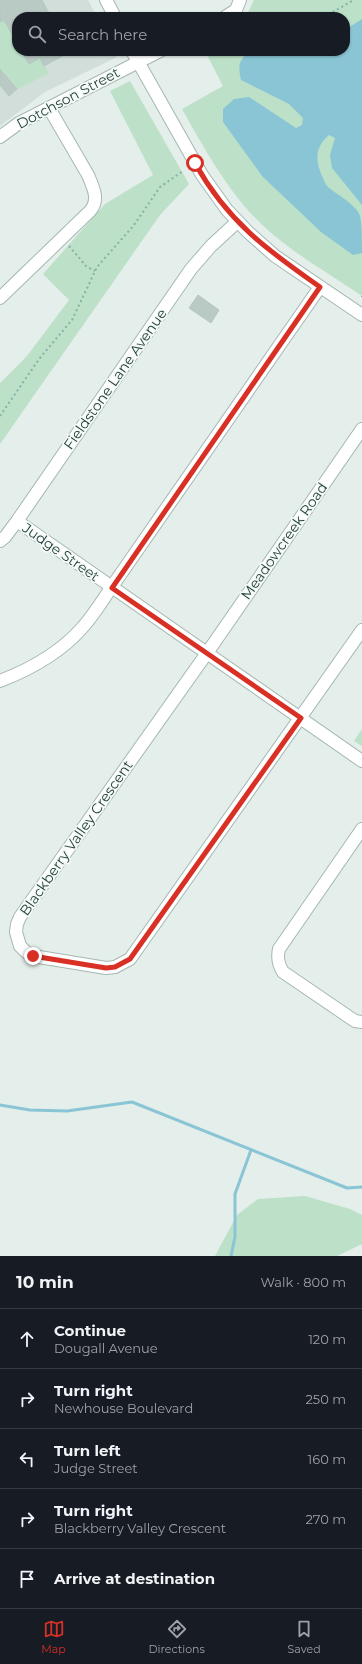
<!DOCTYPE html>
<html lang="en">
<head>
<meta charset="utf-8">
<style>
  body { margin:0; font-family:Montserrat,sans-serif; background:#20242c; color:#f1f3f6 }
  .stop { position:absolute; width:12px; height:12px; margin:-9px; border:3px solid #d93025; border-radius:50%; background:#fff }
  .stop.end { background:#d93025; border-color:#fff; box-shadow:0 1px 4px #0008 }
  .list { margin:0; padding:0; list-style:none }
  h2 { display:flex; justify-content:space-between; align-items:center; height:52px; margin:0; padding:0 16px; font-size:17px }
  h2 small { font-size:13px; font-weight:400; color:#9ea1a6 }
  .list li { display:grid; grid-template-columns:26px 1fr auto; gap:12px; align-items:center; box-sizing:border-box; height:60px; padding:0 16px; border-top:1px solid #363941 }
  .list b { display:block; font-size:15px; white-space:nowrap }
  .list p { margin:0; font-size:13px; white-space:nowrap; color:#9ea1a6 }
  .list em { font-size:13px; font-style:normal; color:#9ea1a6 }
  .icon { flex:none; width:22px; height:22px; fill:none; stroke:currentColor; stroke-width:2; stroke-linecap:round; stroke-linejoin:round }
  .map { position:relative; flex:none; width:362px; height:1256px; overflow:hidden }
  .search { position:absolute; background:#171b24; box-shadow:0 1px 3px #0004; left:12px; right:12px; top:12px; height:44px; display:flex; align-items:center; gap:10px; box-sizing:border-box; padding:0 14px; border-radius:16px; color:#9ea1a6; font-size:15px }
  .sheet { height:352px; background:#171b24 }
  nav { display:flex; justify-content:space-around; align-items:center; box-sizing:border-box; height:56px; border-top:1px solid #363941; background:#171b24; font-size:11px; color:#9ea1a6 }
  nav a { display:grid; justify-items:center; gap:2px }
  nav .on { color:#d93025 }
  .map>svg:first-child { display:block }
  .built { fill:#d2deda }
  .green { fill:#bce0c8 }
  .water { fill:#8ac5d5 }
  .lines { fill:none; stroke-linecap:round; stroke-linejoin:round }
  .stream { stroke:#8ac5d5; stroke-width:3 }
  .building { fill:#b9c9c4; stroke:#b6c8c2 }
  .minor-casing { stroke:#a6b7b2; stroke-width:14 }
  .path { stroke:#83b3a7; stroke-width:2; stroke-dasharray:2 3; stroke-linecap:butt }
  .minor { stroke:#fff; stroke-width:12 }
  .route { stroke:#d93025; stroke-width:5 }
  .labels { text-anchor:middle; stroke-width:3.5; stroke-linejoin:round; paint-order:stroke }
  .street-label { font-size:14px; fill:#22413b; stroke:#f5faf8 }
</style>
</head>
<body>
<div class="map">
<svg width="362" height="1256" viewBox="0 0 362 1256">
  <rect width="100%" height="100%" fill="#e4eeea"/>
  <!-- built -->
  <path class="built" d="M 0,0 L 88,0 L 97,17 L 17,17 L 17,51 L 114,51 L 117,57 L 45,92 L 0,126 Z"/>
  <!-- green -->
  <path class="green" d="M 254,0 L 362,0 L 362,296 C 331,275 298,256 270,232 C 231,198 207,153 182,109 L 223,86 L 205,51 L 345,51 L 345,17 L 246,17 Z
    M 5,19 L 17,43 L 17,51 L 21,51 L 29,64 L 40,58 L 49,73 L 18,89 L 0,69 L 0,22 Z
    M 130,81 L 189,184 L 160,215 L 0,444 L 0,383 L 27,356 L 69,300 L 43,274 L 105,204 L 153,175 L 110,91 Z
    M 362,729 L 362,746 L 354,741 Z
    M 305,1196 L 350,1209 L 362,1215 L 362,1244 L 337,1256 L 215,1256 L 237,1215 L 258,1199 Z"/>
  <!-- water -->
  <path class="water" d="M 362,19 L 362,205 L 332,168 L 330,155 L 335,138 L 329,135 C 315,147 315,160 322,176 C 324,180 325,184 328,187 C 337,195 356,204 360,216 C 362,226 362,241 362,253 L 353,255 L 321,232 L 263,177 L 223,122 L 223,109 L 234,99 L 249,97 L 296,128 L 302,125 L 303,118 L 289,104 L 241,80 C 238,65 238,61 250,51 L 345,51 L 345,30 Z"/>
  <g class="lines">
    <!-- stream -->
    <path class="stream" d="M 0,1105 L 30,1110 L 67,1111 L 132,1102 L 347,1188 L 362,1187
      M 231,1256 L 235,1237 L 235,1194 L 251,1150"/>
  </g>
  <!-- building -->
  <path class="building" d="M 0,0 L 42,0 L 51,17 L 17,17 L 17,43 L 4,20 L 0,22 Z
    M 21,51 L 72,51 L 44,66 L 40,58 L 29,64 Z
    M 0,69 L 17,89 L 9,96 L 0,85 Z
    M 198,295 L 219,310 L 211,323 L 189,308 Z"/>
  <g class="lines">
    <defs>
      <path id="minor" d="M 106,0 L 115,17
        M 225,17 L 236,10 L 240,0
        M 132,51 L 202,175 L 227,210 L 248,232 L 275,256 L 362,315
        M 0,137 L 19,123 L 160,51
        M 0,298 L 90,211 C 100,200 93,187 88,175 L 49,108
        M 362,429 L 207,653 L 20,917 L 17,924 L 16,932 L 20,946 L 26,952 L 33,956 L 106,968 L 115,967 L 130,959 L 362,630
        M 17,521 L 362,761
        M 0,541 L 5,537 L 17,521 L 191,269 L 211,246 L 237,222
        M 0,681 C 31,669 60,653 82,628 C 93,616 102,601 111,588 L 320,287
        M 362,829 L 279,949 C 277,958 278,964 283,972 L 349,1017 L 355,1021 L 362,1022"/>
    </defs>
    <!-- minor casing -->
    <use href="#minor" class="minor-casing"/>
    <!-- path -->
    <path class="path" d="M 247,14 L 260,17
      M 324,17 L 354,0
      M 69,246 L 86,266 L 95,271
      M 362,297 L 362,296
      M 0,416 L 39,359 L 72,320 L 97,267 L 134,225 L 160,187 L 183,171"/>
    <!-- minor -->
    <use href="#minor" class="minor"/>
  </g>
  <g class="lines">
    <!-- route -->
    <path class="route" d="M 33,956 L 106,968 L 115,967 L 130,959 L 301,718 L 112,588 L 320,287 C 267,250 227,221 195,163"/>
  </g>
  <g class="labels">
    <!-- street labels -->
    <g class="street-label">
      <text transform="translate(68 98) rotate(-28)" y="5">Dotchson Street</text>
      <text transform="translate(115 379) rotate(-55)" y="5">Fieldstone Lane Avenue</text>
      <text transform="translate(284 541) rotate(-55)" y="5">Meadowcreek Road</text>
      <text transform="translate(61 552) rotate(35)" y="5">Judge Street</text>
      <text transform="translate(76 838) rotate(-55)" y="5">Blackberry Valley Crescent</text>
    </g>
  </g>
</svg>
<div class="stop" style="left:195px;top:163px"></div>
<div class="stop end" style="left:33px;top:956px"></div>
<div class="search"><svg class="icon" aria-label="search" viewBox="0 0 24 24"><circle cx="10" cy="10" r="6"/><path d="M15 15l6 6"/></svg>Search here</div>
</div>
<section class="sheet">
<h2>10 min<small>Walk · 800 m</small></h2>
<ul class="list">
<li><svg class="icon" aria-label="ahead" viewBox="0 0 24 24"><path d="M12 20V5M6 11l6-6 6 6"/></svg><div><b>Continue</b><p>Dougall Avenue</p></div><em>120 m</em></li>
<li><svg class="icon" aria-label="right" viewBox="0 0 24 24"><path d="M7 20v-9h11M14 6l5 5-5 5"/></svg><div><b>Turn right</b><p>Newhouse Boulevard</p></div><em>250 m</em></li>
<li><svg class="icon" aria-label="left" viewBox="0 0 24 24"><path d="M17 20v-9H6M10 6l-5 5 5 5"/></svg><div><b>Turn left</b><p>Judge Street</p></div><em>160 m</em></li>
<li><svg class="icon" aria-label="right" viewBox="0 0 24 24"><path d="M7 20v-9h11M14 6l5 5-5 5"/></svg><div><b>Turn right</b><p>Blackberry Valley Crescent</p></div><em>270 m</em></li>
<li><svg class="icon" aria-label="arrive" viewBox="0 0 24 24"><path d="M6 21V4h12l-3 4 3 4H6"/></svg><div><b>Arrive at destination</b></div></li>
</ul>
</section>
<nav>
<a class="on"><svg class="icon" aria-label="map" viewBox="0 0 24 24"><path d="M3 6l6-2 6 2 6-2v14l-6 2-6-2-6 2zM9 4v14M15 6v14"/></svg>Map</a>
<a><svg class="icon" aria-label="directions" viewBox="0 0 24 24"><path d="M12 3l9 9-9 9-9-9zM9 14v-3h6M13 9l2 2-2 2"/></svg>Directions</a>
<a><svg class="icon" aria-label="saved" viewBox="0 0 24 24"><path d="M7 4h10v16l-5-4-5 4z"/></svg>Saved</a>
</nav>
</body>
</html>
